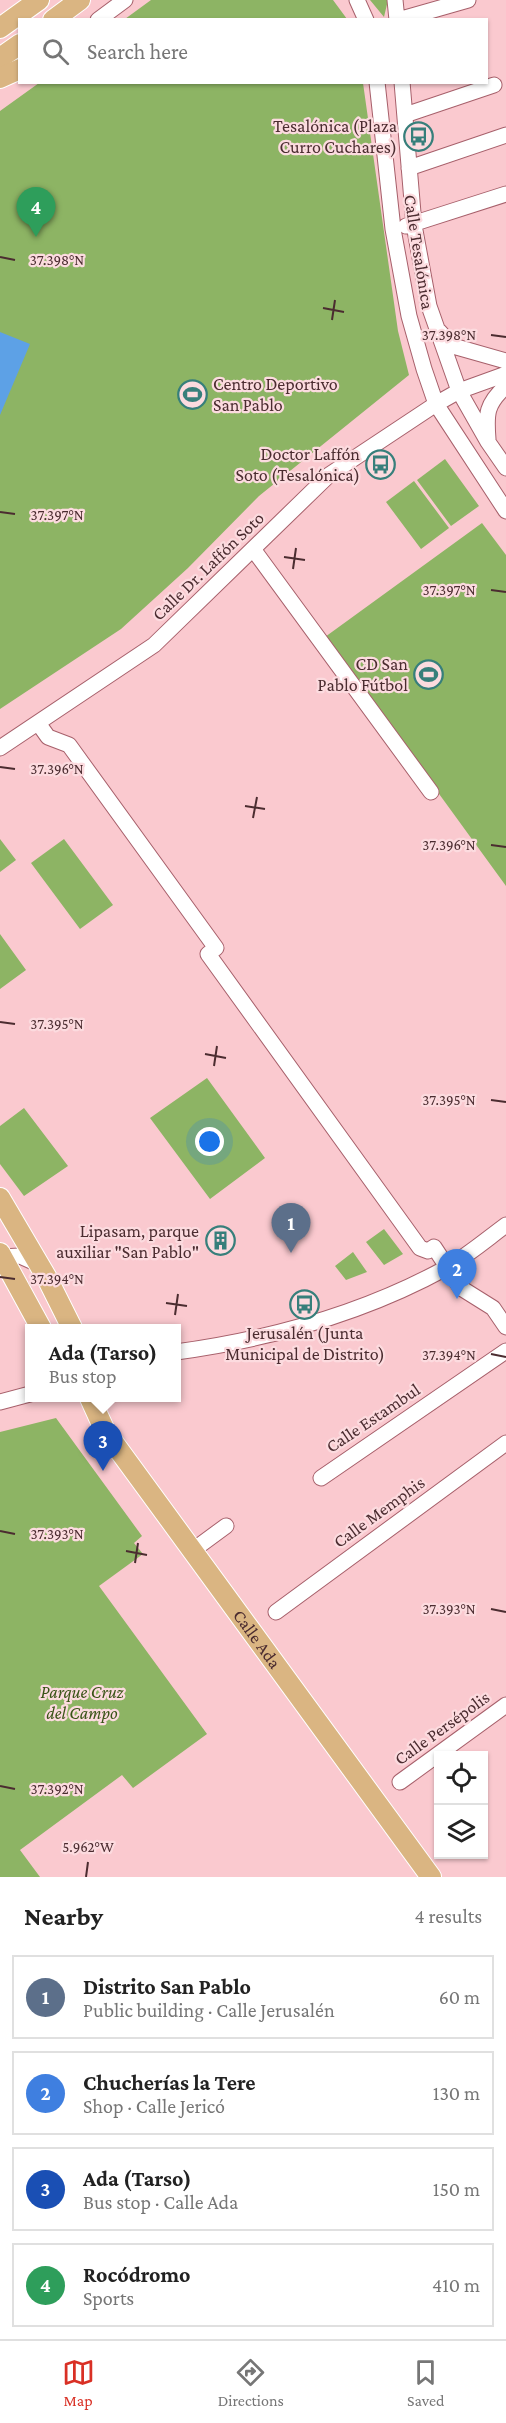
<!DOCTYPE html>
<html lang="en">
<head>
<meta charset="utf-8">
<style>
  body { margin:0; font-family:"Crimson Pro",serif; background:#f2f2f2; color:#222 }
  .controls { position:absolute; right:18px; bottom:18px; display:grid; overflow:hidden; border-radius:0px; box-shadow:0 2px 4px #0004 }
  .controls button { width:54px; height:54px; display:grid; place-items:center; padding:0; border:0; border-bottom:2px solid #e0e0e0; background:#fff; color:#222; font:30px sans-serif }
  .you { position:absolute; left:210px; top:1142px; width:21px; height:21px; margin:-15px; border:4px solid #fff; border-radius:50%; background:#1a73e8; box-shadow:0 0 0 9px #1a73e833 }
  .badge { display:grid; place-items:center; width:39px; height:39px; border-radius:50%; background:#d93025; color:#fff; font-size:20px; font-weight:700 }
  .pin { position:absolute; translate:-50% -50px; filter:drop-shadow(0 2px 3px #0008) }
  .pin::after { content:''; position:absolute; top:32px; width:21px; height:18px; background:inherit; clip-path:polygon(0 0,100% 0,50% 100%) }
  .popup { position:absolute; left:25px; top:1324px; width:156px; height:78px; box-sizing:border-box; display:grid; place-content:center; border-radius:0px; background:#fff; filter:drop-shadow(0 2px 4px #0005); font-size:20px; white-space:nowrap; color:#767676 }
  .popup b { font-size:22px; color:#222 }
  .popup::after { content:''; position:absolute; left:50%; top:100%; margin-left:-12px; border:12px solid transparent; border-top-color:#fff }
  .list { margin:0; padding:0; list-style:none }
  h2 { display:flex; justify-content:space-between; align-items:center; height:78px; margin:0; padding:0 24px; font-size:26px }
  h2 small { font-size:20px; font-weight:400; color:#767676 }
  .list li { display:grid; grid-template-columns:39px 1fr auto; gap:18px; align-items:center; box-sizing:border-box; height:84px; margin:0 12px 12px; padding:0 12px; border:2px solid #e0e0e0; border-radius:0px }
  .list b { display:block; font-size:22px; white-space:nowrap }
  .list p { margin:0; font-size:20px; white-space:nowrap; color:#767676 }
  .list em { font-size:20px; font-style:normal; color:#767676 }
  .icon { flex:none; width:33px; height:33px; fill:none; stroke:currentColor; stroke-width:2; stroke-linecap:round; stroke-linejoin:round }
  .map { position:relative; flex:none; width:506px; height:1877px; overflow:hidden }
  .search { position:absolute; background:#fff; box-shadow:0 2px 4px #0004; left:18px; right:18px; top:18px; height:66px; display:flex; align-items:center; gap:15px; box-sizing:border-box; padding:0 21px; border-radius:0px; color:#767676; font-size:22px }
  .sheet { height:462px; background:#fff }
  nav { display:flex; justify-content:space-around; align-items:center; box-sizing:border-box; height:84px; border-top:2px solid #e0e0e0; background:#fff; font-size:16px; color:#767676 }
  nav a { display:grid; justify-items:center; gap:3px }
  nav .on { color:#d93025 }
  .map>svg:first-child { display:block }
  .green { fill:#8db464 }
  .water { fill:#5da1e6 }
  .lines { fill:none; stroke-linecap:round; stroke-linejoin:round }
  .minor-casing { stroke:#a7606b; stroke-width:17 }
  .major-casing { stroke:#fff; stroke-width:22 }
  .minor { stroke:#fff; stroke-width:15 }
  .major { stroke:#dab582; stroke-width:20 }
  .ticks { fill:none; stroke:#4b2c30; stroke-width:2 }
  .labels { text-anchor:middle; stroke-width:4.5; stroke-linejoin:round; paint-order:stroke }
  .poi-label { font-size:18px; fill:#4b2c30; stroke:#fcdbdf; text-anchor:end }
  .street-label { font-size:18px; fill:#4b2c30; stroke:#fcdbdf }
  .park-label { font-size:18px; font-style:italic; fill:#385316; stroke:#fcdbdf }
  .ticks-label { font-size:15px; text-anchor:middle; fill:#4b2c30; stroke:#fcdbdf; stroke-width:4.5; stroke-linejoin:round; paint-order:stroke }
</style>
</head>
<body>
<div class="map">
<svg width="506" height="1877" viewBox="0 0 506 1877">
  <rect width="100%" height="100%" fill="#fac9cf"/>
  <!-- green -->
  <path class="green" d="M 151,0 L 333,0 L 347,19 L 125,19 Z
    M 370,0 L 388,0 L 384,17 Z
    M 39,83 L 363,83 L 398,331 L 409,375 L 259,496 L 188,568 L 121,629 L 0,709 L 0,111 Z
    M 445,459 L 479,506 L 451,526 L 417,480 Z
    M 414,481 L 449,528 L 421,549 L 386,502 Z
    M 482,523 L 506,555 L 506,886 L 325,637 Z
    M 0,839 L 16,860 L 0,872 Z
    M 64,839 L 113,905 L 80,929 L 31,863 Z
    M 0,934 L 26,970 L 0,989 Z
    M 207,1078 L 265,1158 L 210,1199 L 150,1118 Z
    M 24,1108 L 68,1166 L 24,1196 L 0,1164 L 0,1126 Z
    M 384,1229 L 403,1254 L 384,1265 L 366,1242 Z
    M 353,1252 L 367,1272 L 346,1280 L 335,1266 Z
    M 56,1418 L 142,1536 L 134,1543 L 143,1554 L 99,1586 L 207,1734 L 133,1788 L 122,1775 L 20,1850 L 40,1877 L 0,1877 L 0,1432 Z"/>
  <!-- water -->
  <path class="water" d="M 0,332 L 30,344 L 0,415 Z"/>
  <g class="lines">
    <defs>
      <path id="minor" d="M 357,0 L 366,20
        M 395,0 L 397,20
        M 98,20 L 125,0
        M 398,20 L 468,0
        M 377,82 L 393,229 L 409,316 L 424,369 L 436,404 L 506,511
        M 402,82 L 414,225 L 429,306 L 459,391 L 488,442 L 506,468
        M 405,115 L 494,85
        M 409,168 L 506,135
        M 406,226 L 506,194
        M 439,331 L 453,346 L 506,361
        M 488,439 C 486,414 486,404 506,386
        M 253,549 L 431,792
        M 38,723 L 48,737 L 69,745 L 216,948 L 208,954 L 420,1248 L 428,1251 L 434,1247 L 461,1288 L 493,1308 L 506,1327
        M 0,748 L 154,645 L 329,475 L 436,404 L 459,391 L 506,374
        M 0,1257 L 20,1256 L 40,1265
        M 176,1352 C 271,1339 362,1314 446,1268 C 467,1256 487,1239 506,1225
        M 0,1402 L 30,1394
        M 321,1478 L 506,1351
        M 192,1551 L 226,1526
        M 276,1612 L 506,1443
        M 400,1782 L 506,1705"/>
      <g id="major">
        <path d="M 53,20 L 80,0"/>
        <path d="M 0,28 L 39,0"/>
        <path d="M 0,58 L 20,44"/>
        <path d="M 0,78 L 20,69"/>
        <path d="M 0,1198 L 47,1278 L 72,1328"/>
        <path d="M 0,1253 L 41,1328"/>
        <path id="s1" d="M 90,1398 L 105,1431 L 431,1877"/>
      </g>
    </defs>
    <!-- minor casing -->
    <use href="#minor" class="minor-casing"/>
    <!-- major casing -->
    <use href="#major" class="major-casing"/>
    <!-- minor -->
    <use href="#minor" class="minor"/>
    <!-- major -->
    <use href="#major" class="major"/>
  </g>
  <!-- ticks -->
  <path class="ticks" d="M 0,257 L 15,260M 323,308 L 344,312M 332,320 L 335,300M 491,335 L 506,337M 0,512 L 15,514M 284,557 L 305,560M 293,569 L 296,548M 491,590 L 506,592M 0,767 L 15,769M 245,806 L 265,809M 253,818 L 257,797M 491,845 L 506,847M 0,1022 L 15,1024M 205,1054 L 226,1058M 214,1066 L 217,1046M 491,1100 L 506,1102M 0,1277 L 15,1279M 166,1303 L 187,1306M 175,1315 L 178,1294M 491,1354 L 506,1357M 0,1531 L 15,1534M 126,1551 L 147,1555M 135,1563 L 138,1543M 491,1609 L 506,1612M 0,1786 L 15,1789M 86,1877 L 88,1862"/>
  <!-- icons -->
  <defs>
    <symbol id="bus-ring" viewBox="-11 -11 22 22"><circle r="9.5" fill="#fcdbdf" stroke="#377f7b" stroke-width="1.5"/><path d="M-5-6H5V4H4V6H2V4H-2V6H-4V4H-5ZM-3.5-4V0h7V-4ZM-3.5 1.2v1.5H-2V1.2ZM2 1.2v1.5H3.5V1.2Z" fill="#377f7b"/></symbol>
    <symbol id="stadium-ring" viewBox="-11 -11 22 22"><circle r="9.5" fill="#fcdbdf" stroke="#377f7b" stroke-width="1.5"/><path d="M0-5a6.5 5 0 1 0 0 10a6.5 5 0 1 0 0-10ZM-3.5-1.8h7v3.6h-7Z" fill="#377f7b"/></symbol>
    <symbol id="building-ring" viewBox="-11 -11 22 22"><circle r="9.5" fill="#fcdbdf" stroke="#377f7b" stroke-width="1.5"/><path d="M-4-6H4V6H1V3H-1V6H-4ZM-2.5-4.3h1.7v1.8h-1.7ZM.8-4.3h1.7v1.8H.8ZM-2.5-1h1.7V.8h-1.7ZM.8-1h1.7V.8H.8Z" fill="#377f7b"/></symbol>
  </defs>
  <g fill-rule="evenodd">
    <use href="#bus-ring" x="402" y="120" width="33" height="33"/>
    <use href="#stadium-ring" x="176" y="378" width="33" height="33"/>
    <use href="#bus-ring" x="364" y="448" width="33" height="33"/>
    <use href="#stadium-ring" x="412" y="658" width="33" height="33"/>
    <use href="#building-ring" x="204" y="1224" width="33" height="33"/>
    <use href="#bus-ring" x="288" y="1288" width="33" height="33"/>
  </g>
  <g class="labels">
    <!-- poi labels -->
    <g class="poi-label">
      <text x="397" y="132">Tesalónica (Plaza<tspan x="397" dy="21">Curro Cuchares)</tspan></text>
      <text x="213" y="390" text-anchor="start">Centro Deportivo<tspan x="213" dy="21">San Pablo</tspan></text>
      <text x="360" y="460">Doctor Laffón<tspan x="360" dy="21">Soto (Tesalónica)</tspan></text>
      <text x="408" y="670">CD San<tspan x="408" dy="21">Pablo Fútbol</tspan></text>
      <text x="199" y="1237">Lipasam, parque<tspan x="199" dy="21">auxiliar "San Pablo"</tspan></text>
      <text x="305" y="1339" text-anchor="middle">Jerusalén (Junta<tspan x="305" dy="21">Municipal de Distrito)</tspan></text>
    </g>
    <!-- street labels -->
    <g class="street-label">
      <text transform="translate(419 252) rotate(81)" y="6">Calle Tesalónica</text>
      <text transform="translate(208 566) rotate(-44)" y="6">Calle Dr. Laffón Soto</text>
      <text transform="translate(373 1418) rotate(-34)" y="6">Calle Estambul</text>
      <text transform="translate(379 1512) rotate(-36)" y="6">Calle Memphis</text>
      <text dy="6" stroke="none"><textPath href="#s1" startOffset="294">Calle Ada</textPath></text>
      <text transform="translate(442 1728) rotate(-36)" y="6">Calle Persépolis</text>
    </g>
    <!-- park labels -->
    <g class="park-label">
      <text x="82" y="1698">Parque Cruz<tspan x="82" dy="21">del Campo</tspan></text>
    </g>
  </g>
  <g class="ticks-label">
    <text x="57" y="265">37.398°N</text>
    <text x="449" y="340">37.398°N</text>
    <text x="57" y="520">37.397°N</text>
    <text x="449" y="595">37.397°N</text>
    <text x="57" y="774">37.396°N</text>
    <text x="449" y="850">37.396°N</text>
    <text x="57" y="1029">37.395°N</text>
    <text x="449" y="1105">37.395°N</text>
    <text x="57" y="1284">37.394°N</text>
    <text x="449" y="1360">37.394°N</text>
    <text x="57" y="1539">37.393°N</text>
    <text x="449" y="1614">37.393°N</text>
    <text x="57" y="1794">37.392°N</text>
    <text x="88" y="1852">5.962°W</text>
  </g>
</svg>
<div class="controls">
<button><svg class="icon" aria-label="locate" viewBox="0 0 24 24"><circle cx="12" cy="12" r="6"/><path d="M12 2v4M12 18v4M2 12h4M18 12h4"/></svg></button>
<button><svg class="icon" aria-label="layers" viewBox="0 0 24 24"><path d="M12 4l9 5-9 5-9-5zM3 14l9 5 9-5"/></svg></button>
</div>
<div class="you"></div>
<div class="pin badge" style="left:291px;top:1253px;background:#5c6f8a">1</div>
<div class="pin badge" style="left:457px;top:1299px;background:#3f7fe0">2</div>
<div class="pin badge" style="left:103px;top:1471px;background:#1a4fb4">3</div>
<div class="popup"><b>Ada (Tarso)</b>Bus stop</div>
<div class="pin badge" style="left:36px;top:237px;background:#2e9e5b">4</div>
<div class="search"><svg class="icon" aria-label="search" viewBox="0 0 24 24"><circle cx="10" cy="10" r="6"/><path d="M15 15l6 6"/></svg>Search here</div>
</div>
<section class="sheet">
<h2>Nearby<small>4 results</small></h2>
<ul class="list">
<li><span class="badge" style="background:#5c6f8a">1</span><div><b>Distrito San Pablo</b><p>Public building · Calle Jerusalén</p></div><em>60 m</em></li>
<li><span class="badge" style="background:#3f7fe0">2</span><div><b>Chucherías la Tere</b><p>Shop · Calle Jericó</p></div><em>130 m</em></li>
<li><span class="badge" style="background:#1a4fb4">3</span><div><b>Ada (Tarso)</b><p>Bus stop · Calle Ada</p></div><em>150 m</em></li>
<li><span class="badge" style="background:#2e9e5b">4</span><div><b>Rocódromo</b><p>Sports</p></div><em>410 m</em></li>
</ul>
</section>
<nav>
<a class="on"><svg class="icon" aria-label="map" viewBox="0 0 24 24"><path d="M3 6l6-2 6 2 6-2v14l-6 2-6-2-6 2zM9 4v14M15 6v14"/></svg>Map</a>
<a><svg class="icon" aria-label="directions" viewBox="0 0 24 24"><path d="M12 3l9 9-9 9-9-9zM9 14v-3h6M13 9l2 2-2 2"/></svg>Directions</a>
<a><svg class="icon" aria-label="saved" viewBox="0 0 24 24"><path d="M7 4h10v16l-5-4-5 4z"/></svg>Saved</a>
</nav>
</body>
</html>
